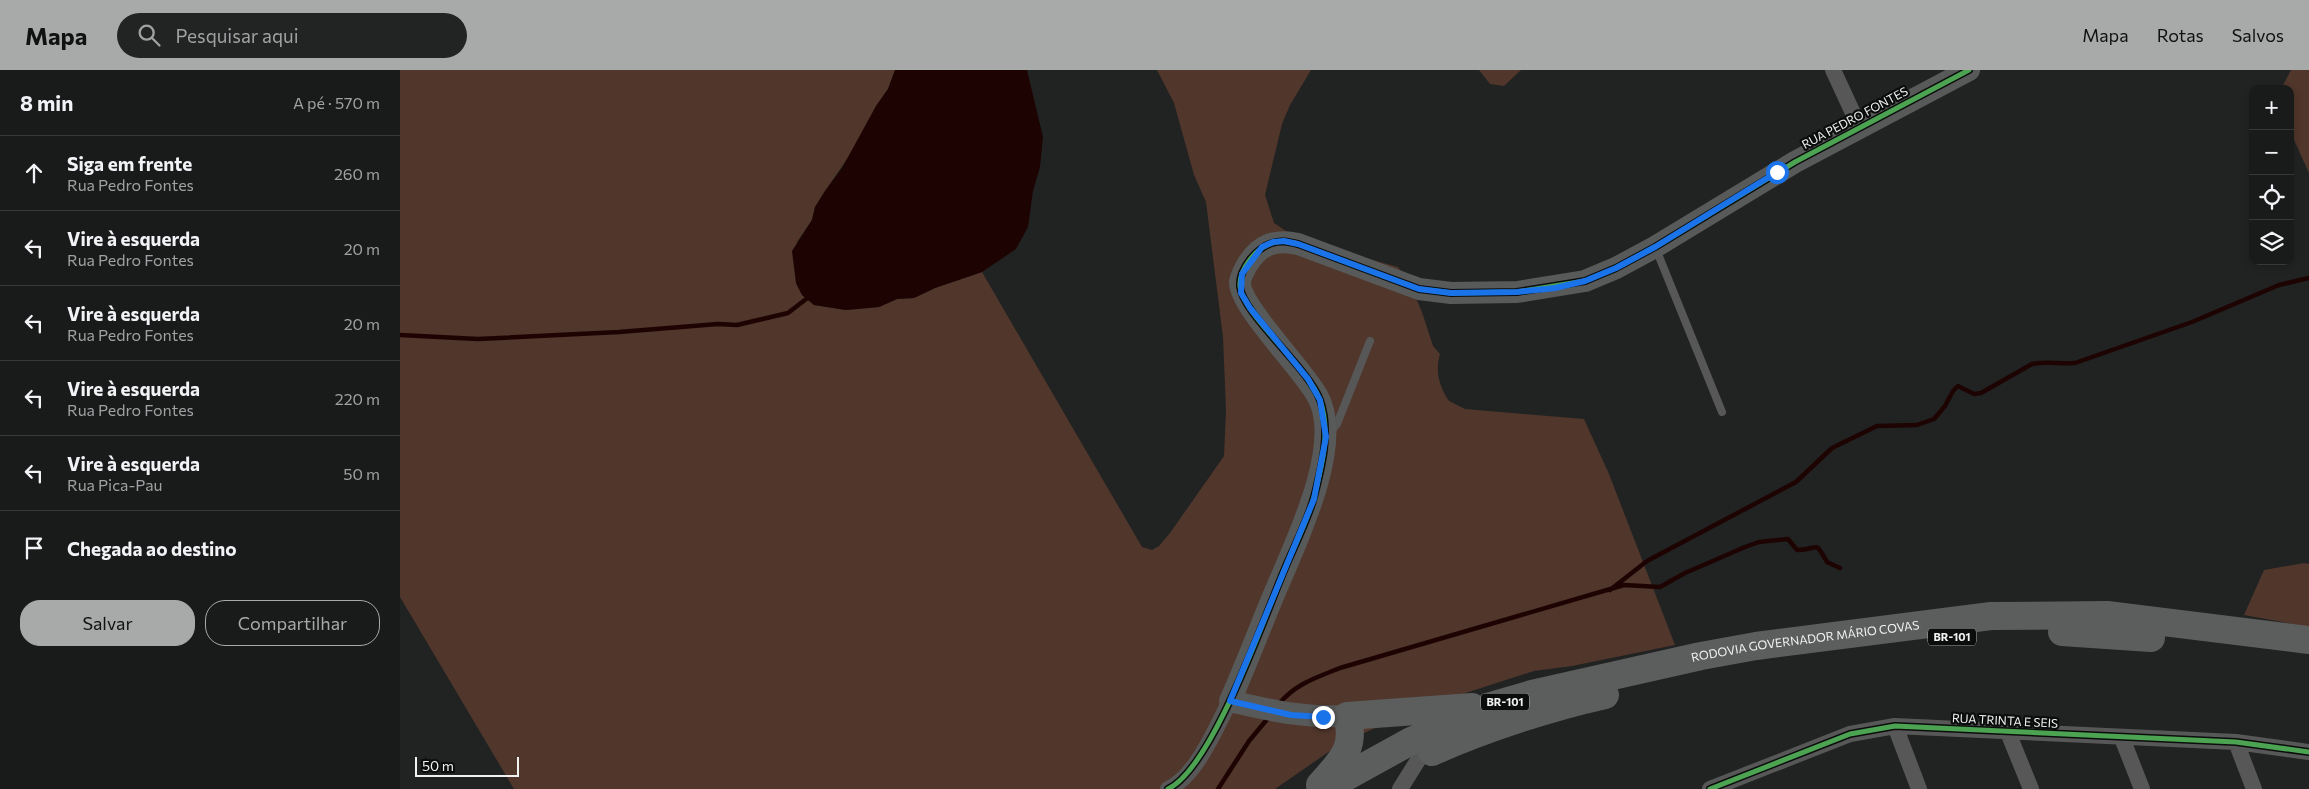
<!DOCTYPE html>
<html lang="pt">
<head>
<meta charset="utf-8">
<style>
  body { margin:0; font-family:Commissioner,sans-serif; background:#222323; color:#f1f3f6 }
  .controls { position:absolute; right:15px; top:15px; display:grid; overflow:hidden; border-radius:10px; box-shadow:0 2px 8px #0003 }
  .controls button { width:45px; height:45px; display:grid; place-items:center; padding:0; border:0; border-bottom:1px solid #373839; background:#191a1a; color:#f1f3f6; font:25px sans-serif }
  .scale { position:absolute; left:15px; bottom:12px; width:104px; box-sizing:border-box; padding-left:5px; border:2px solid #eff2f1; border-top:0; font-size:14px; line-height:18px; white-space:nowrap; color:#eff2f1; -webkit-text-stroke:4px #0b0d0c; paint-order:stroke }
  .stop { position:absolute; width:15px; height:15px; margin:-11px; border:4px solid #1a73e8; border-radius:50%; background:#fff }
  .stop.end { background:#1a73e8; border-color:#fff; box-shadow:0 1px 5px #0008 }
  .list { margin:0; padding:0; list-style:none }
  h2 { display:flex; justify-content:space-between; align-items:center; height:65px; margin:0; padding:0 20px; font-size:21px }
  h2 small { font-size:16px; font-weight:400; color:#9fa1a2 }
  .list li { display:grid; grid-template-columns:32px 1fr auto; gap:15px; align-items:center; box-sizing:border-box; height:75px; padding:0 20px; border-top:1px solid #373839 }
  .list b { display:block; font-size:19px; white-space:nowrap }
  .list p { margin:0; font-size:16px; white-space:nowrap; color:#9fa1a2 }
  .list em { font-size:16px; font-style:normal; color:#9fa1a2 }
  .actions { display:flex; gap:10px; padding:15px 20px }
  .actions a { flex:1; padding:11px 0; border:1px solid #a7aaa9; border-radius:20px; text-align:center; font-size:18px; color:#a7aaa9 }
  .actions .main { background:#a7aaa9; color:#111 }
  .icon { flex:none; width:28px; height:28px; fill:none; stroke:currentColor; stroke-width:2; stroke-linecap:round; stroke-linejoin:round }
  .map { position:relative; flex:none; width:1909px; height:719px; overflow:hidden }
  header { display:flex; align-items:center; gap:30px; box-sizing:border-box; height:70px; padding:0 25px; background:#a7aaa9; color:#111 }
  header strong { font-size:24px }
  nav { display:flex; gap:28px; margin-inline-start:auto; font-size:18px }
  .search { width:350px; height:45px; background:#222323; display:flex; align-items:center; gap:12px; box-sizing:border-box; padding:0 18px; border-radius:28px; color:#9fa1a2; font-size:19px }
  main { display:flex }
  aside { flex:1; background:#191a1a }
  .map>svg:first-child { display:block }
  .green { fill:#50362b }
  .water { fill:#1d0403 }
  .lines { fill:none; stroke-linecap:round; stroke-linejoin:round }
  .stream { stroke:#1d0403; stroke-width:4.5 }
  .lane { stroke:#575757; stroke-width:8 }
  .street { stroke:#575757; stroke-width:16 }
  .secondary { stroke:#585959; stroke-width:22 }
  .highway { stroke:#5c5e5e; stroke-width:28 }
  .cycleway-casing { stroke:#0b0d0c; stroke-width:8 }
  .cycleway { stroke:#4ca352; stroke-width:5 }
  .route { stroke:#1a73e8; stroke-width:6 }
  .labels { text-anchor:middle; stroke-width:4.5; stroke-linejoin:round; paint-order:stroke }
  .shield { fill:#0b0d0c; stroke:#abadac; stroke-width:1 }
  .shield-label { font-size:11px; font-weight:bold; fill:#eff2f1 }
  .street-label { font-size:12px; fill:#eff2f1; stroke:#0b0d0c }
</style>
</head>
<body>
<header>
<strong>Mapa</strong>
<div class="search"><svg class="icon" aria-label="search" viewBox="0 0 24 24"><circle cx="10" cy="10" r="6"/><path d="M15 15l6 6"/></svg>Pesquisar aqui</div>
<nav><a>Mapa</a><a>Rotas</a><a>Salvos</a></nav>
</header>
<main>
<aside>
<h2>8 min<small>A pé · 570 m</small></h2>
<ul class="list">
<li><svg class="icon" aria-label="ahead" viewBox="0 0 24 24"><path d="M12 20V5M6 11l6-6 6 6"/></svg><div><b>Siga em frente</b><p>Rua Pedro Fontes</p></div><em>260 m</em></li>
<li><svg class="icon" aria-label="left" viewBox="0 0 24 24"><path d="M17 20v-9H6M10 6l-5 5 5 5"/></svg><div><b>Vire à esquerda</b><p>Rua Pedro Fontes</p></div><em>20 m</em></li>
<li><svg class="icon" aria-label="left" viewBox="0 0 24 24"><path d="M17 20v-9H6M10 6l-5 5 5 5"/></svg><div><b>Vire à esquerda</b><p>Rua Pedro Fontes</p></div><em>20 m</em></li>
<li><svg class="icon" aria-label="left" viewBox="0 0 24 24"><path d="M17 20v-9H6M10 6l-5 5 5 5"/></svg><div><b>Vire à esquerda</b><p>Rua Pedro Fontes</p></div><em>220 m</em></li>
<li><svg class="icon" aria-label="left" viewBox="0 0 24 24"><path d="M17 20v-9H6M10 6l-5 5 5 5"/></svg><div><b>Vire à esquerda</b><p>Rua Pica-Pau</p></div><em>50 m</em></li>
<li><svg class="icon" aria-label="arrive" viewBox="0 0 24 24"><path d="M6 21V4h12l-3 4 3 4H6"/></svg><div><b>Chegada ao destino</b></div></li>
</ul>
<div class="actions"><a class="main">Salvar</a><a>Compartilhar</a></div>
</aside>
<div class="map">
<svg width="1909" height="719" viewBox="0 0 1909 719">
  <rect width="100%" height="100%" fill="#212322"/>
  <!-- green -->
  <path class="green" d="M 0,0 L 495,0 L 488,19 L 476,36 L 456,76 L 425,121 L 415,137 L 412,150 L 397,172 L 396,213 L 402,225 L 414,235 L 446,240 L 479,237 L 497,229 L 514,228 L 535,218 L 582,202 L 742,477 L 752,480 L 759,476 L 770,463 L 824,386 L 826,340 L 823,267 L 806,132 L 794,105 L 774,33 L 757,0 L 911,0 L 890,35 L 882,54 L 865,125 L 874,153 L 886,161 L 906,166 L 933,179 L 998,197 L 1009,212 L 1022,242 L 1033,276 L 1040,284 C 1035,302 1039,316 1049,331 L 1065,339 L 1184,349 L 1209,404 L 1275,575 L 1172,596 L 1134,601 L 1019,638 L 940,674 L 875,719 L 114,719 L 0,527 Z
    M 1079,0 L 1121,0 L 1104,16 L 1090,14 Z
    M 1891,0 L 1909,0 L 1909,103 L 1890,61 L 1890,19 L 1881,19 Z
    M 1904,493 L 1909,494 L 1909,557 L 1844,545 L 1864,500 Z"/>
  <!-- water -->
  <path class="water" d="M 495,0 L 627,0 L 643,67 L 640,97 L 633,121 L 628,157 L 616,179 L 582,202 L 535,218 L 514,228 L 497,229 L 479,237 L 446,240 L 414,235 L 402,225 L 396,213 L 392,181 L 412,150 L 415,137 L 425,121 L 442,98 L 476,36 L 488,19 Z"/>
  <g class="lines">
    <!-- stream -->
    <path class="stream" d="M 0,265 L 78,269 L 219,262 L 318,254 L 337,255 L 388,243 L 410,226
      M 1210,520 L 1247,491 L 1396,412 L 1432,378 L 1477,356 L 1517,355 L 1534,349 L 1545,336 L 1553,321 L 1558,316 L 1574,324 L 1581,323 L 1632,294 C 1646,291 1660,294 1675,293 L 1792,252 L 1879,215 L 1909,208
      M 878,635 C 895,614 915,608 940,598 L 1224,515 L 1260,517 L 1285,503 L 1345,477 L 1359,472 L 1388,469 L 1397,480 C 1421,480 1413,468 1427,492 L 1440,498
      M 818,719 L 849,671 L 869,647"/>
    <!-- lane -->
    <path class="lane" d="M 1256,179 L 1322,342
      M 930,362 L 937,354 L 970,271"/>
    <!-- street -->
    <path class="street" d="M 1433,0 L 1459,56
      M 1495,656 L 1519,719
      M 1607,660 L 1631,719
      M 1722,668 L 1742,719
      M 1836,672 L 1854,719
      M 768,719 C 797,706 816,657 830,631
      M 1000,719 L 1020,687
      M 1310,719 L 1450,664 L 1495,656 L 1836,672 L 1909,682"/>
    <!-- secondary -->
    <path class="secondary" d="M 947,646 C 902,648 874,641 830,631 C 845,597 858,563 872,529 C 892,480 945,377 918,327 C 904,300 839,236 840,212 C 841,205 844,201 847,195 C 860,174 875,169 898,174 L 1019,219 L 1051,223 L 1117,222 L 1185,211 L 1216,198 L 1255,177 L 1395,92 L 1569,0"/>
    <!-- highway -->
    <g class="highway">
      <path d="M 1662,562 L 1751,568"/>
      <path d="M 1032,682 C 1082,659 1151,637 1205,625"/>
      <path d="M 920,715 C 940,692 957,678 947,646 L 1072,637"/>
      <path id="s1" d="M 924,719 L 1011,671 L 1091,636 L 1132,624 L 1301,586 L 1356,576 L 1591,546 L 1707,545 L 1909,570"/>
    </g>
    <defs>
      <path id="cycleway" d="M 768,719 C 811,699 862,554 881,508 C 891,482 907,453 914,427 C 922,396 931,361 920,330 C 908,297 842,244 840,216 C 839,199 856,178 872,173 C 881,170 889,172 898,174 L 1019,219 L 1051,223 L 1117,222 L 1185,211 L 1216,198 L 1255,177 L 1395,92 L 1569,0
        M 1310,719 L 1450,664 L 1495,656 L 1836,672 L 1909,682"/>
    </defs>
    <!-- cycleway casing -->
    <use href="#cycleway" class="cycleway-casing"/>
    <!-- cycleway -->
    <use href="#cycleway" class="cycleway"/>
  </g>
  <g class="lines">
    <!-- route -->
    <path class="route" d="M 923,647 L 891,645 L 830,631 L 914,429 L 926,367 L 920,330 L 908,309 L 850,238 L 841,223 L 842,204 L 862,177 L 873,172 L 884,171 L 898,174 L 1019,219 L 1051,223 L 1117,222 L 1155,218 L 1185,211 L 1216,198 L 1255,177 L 1377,102"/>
  </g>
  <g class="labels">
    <!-- shield labels -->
    <g class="shield">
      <rect x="1528" y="558.5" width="48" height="17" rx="4"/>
      <rect x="1081" y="623.5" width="48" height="17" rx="4"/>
    </g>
    <g class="shield-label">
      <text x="1552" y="571">BR-101</text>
      <text x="1105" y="636">BR-101</text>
    </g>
    <!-- street labels -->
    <g class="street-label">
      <text transform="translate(1455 48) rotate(-28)" y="4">RUA PEDRO FONTES</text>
      <text dy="4" stroke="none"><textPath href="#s1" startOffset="508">RODOVIA GOVERNADOR MÁRIO COVAS</textPath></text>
      <text transform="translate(1605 651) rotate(3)" y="4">RUA TRINTA E SEIS</text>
    </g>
  </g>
</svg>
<div class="controls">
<button>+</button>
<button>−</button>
<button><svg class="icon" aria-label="locate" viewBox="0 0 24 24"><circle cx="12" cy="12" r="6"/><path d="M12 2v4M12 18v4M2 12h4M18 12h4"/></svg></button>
<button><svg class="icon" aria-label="layers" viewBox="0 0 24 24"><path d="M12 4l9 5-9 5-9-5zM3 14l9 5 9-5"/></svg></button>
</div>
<div class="scale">50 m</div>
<div class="stop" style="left:1377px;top:102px"></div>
<div class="stop end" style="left:923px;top:647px"></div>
</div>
</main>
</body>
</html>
